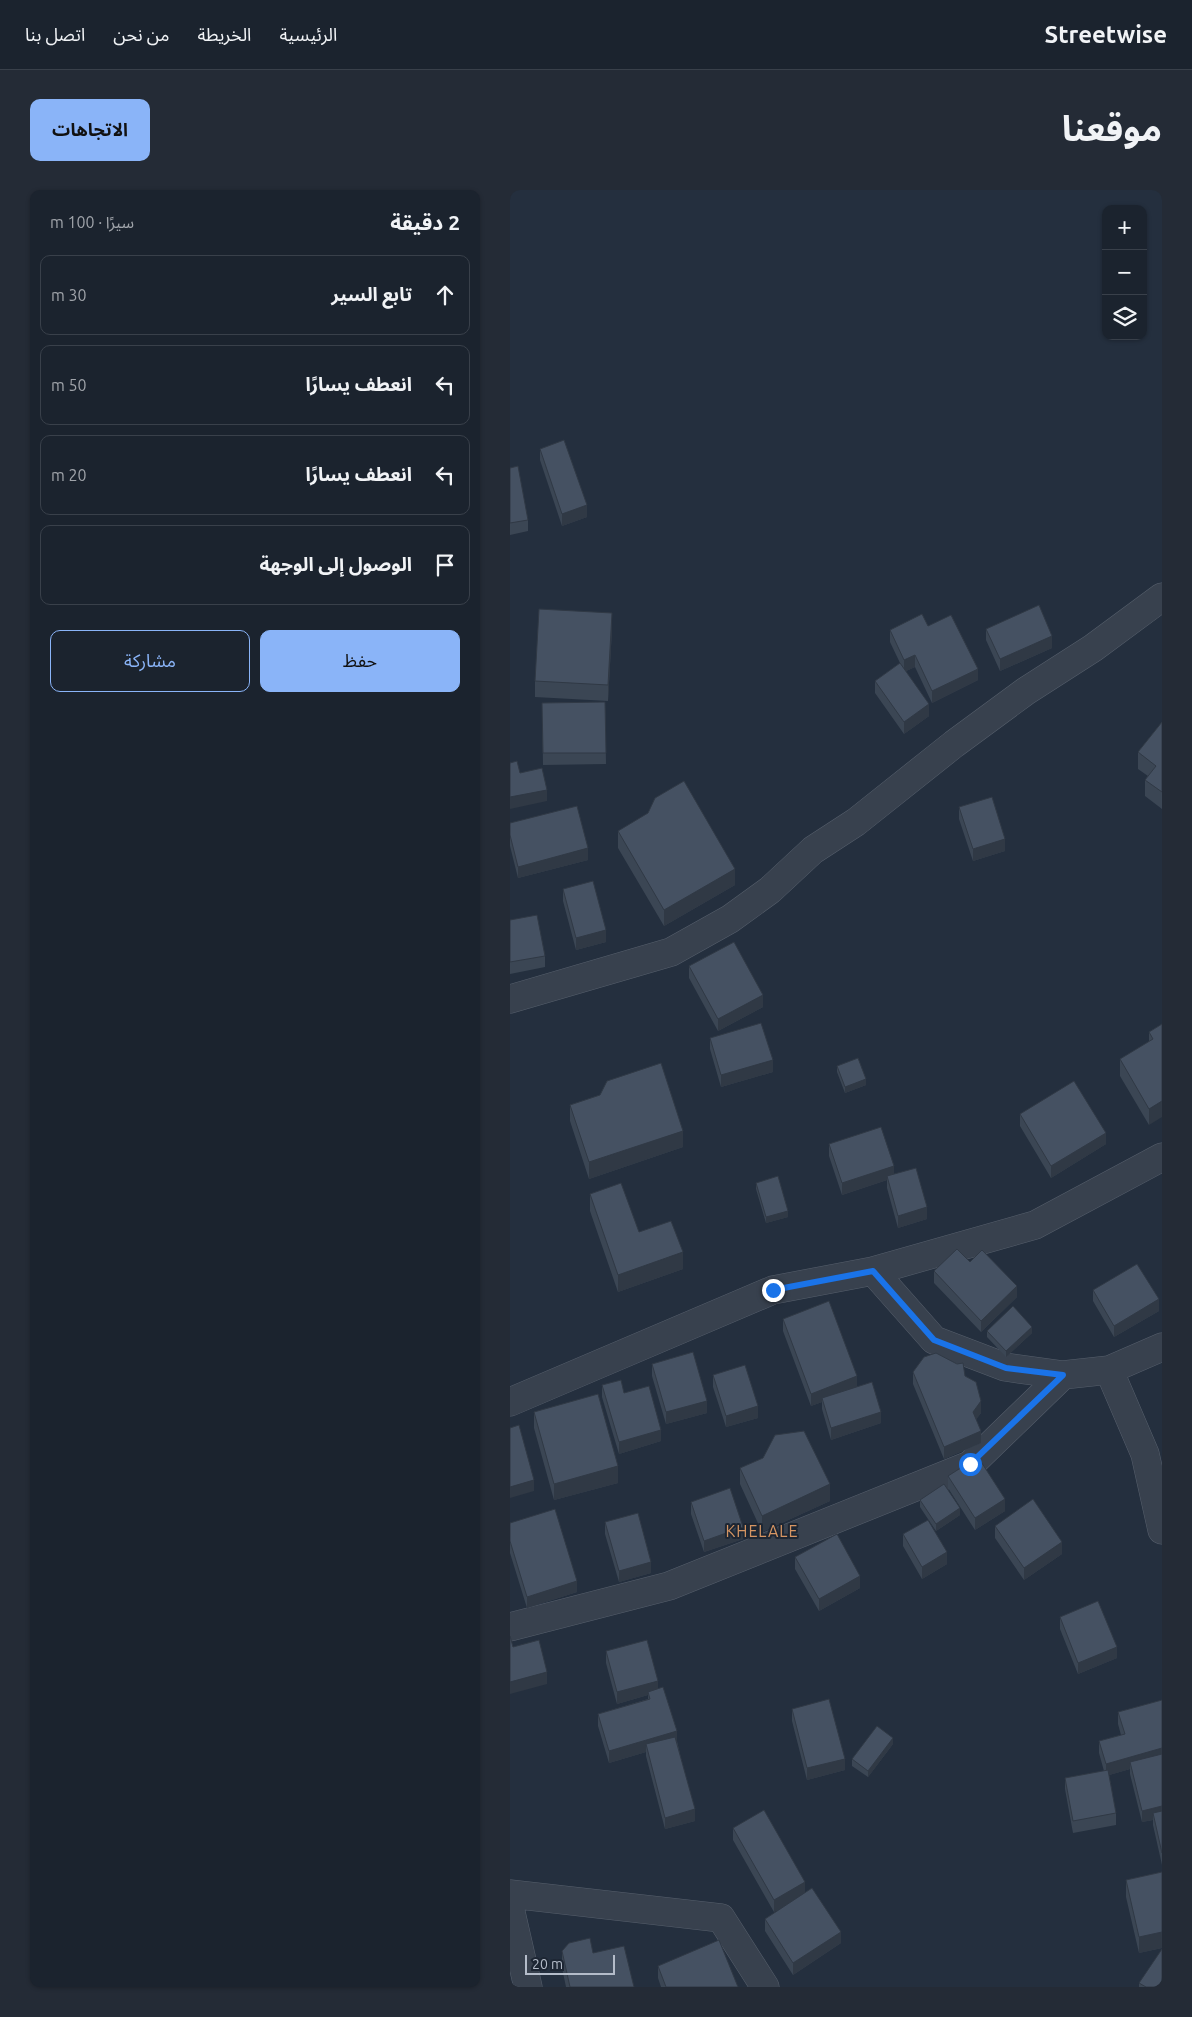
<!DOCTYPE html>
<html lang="ar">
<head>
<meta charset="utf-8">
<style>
  body { margin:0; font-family:Ubuntu,"Noto Sans Arabic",sans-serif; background:#242b36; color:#f1f3f6; direction:rtl }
  .controls { position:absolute; right:15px; top:15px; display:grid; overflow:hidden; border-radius:10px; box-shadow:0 1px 4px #0004 }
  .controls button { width:45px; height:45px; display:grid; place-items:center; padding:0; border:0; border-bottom:1px solid #39404a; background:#1b232e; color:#f1f3f6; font:25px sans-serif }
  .scale { position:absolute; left:15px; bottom:12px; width:90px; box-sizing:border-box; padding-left:5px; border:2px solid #b4bcc9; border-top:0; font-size:14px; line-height:18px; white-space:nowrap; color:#b4bcc9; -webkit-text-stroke:4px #1d2633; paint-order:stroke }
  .stop { position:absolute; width:15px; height:15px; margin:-11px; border:4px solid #1a73e8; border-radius:50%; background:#fff }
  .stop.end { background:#1a73e8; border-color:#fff; box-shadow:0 1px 5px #0008 }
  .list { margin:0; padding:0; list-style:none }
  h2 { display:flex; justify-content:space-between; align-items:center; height:65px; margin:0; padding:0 20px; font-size:21px }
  h2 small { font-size:16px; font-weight:400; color:#a0a4aa }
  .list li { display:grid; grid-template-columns:32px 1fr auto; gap:15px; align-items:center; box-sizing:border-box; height:80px; margin:0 10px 10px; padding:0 10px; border:1px solid #39404a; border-radius:10px }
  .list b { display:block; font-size:19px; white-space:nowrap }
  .list em { font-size:16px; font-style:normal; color:#a0a4aa }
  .actions { display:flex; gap:10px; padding:15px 20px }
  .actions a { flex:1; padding:11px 0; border:1px solid #8ab4f8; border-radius:10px; text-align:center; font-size:18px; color:#8ab4f8 }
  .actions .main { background:#8ab4f8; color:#111 }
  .icon { flex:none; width:28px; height:28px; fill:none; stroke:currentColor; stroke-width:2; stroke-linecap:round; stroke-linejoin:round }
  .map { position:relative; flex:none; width:652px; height:1797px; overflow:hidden; direction:ltr; border-radius:10px }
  header { display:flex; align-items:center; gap:30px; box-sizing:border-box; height:70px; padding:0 25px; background:#1b232e; border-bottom:1px solid #39404a }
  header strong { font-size:24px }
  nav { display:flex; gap:28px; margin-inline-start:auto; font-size:18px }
  .intro { display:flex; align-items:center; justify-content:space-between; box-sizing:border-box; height:120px; padding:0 30px }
  h1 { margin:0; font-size:35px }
  .button { padding:12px 22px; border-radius:10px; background:#8ab4f8; color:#111; font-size:18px; font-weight:700 }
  main { display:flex; gap:30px; padding:0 30px }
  aside { flex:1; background:#1b232e; border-radius:10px; box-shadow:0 1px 4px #0004 }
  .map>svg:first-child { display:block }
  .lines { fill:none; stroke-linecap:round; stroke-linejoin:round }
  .minor-casing { stroke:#565f6c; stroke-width:29 }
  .minor { stroke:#38414e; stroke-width:28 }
  .wall { fill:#3b4654 }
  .shaded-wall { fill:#303945 }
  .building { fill:#455162; stroke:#303945 }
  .route { stroke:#1a73e8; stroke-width:6 }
  .labels { text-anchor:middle; stroke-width:4; stroke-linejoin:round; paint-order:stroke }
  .quarter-label { font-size:16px; letter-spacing:1px; fill:#d59563; stroke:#1d2633 }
</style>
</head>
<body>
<header>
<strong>Streetwise</strong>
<nav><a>الرئيسية</a><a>الخريطة</a><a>من نحن</a><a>اتصل بنا</a></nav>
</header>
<div class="intro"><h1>موقعنا</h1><a class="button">الاتجاهات</a></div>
<main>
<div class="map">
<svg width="652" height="1797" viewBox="0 0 652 1797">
  <rect width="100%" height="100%" fill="#242f3e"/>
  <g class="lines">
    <defs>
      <path id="minor" d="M 0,809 L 161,762 L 220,729 L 260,700 L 303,660 L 346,632 L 444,554 L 516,501 L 583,458 L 652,407
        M 363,1081 L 424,1150 L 495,1177 L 553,1185 L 599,1180 L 652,1157
        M 599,1180 L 635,1264 L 652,1340
        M 0,1212 L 263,1100 L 363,1081 L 525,1035 L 652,967
        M 0,1437 L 159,1396 L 460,1275 L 553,1185
        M 0,1704 L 211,1728 L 255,1797
        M 0,1718 L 18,1797"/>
    </defs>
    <!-- minor casing -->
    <use href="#minor" class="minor-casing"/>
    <!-- minor -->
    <use href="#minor" class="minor"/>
  </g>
  <!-- wall -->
  <path class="wall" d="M 30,259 L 77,327 L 52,336 L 30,270 Z
    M 0,278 L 18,330 L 18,341 L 0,345 Z
    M 418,436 L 468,490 L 422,513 L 405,477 L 396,481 L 419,526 L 394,544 L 365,503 L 365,491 L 390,473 L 380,452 L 380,440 Z
    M 102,439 L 98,511 L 25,507 L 25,491 Z
    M 476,439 L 542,458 L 490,481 L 476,450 Z
    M 95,512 L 96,574 L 33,575 L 32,513 Z
    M 652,532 L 652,619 L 635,606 L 635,590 L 638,586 L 628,579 L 628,562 Z
    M 449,617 L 495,661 L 463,671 L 449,629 Z
    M 0,633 L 78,670 L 8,688 L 0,656 Z
    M 108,641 L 225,695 L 154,736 L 108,658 Z
    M 53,699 L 96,752 L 66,760 L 53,711 Z
    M 0,730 L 35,766 L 35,777 L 0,784 Z
    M 179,776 L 253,817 L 208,841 L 179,788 Z
    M 652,834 L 639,935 L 610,886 L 610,869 L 639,852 L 639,842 Z
    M 200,848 L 263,882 L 211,897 L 200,859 Z
    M 327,876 L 356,895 L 335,903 L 327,882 Z
    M 90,905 L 173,957 L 79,989 L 60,931 L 60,915 Z
    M 510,924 L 596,954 L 541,988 L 510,936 Z
    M 319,954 L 384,984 L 417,1029 L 388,1038 L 377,998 L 377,990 L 332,1005 L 319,966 Z
    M 246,993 L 278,1027 L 256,1033 L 246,999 Z
    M 80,1004 L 129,1042 L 173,1079 L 108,1102 L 80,1021 Z
    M 460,1072 L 507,1107 L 471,1142 L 424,1093 L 424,1081 Z
    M 583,1100 L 649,1121 L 604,1147 L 583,1111 Z
    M 273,1129 L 347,1196 L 371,1233 L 321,1250 L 312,1219 L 312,1212 L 301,1216 L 273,1141 Z
    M 477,1141 L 522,1143 L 496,1167 L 477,1147 Z
    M 142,1174 L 197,1223 L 156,1234 L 142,1186 Z
    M 403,1182 L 455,1186 L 471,1223 L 466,1229 L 471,1253 L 434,1269 L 403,1194 Z
    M 203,1185 L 248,1228 L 216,1237 L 203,1197 Z
    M 92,1195 L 114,1203 L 151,1251 L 109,1264 L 92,1207 Z
    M 24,1222 L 108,1293 L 44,1310 L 24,1238 Z
    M 253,1268 L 320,1311 L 252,1342 L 230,1294 L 230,1278 Z
    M 438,1286 L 495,1321 L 465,1340 L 438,1298 Z
    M 410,1310 L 450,1325 L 426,1341 L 410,1317 Z
    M 181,1312 L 233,1349 L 194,1362 L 181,1324 Z
    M 95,1332 L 141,1383 L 109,1392 L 95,1344 Z
    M 0,1333 L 67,1402 L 17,1418 L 0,1363 Z
    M 485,1336 L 552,1364 L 514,1390 L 485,1348 Z
    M 393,1344 L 437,1374 L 412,1389 L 393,1356 Z
    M 285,1367 L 350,1398 L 309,1421 L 285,1379 Z
    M 550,1427 L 607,1468 L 568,1484 L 550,1439 Z
    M 96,1461 L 148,1499 L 167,1551 L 185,1631 L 155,1639 L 136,1566 L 136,1562 L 99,1573 L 88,1536 L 88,1524 L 138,1509 L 138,1505 L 107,1514 L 96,1473 Z
    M 652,1510 L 652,1675 L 643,1635 L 643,1630 L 632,1632 L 620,1584 L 620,1579 L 599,1585 L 606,1623 L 606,1635 L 563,1643 L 555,1599 L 555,1588 L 594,1581 L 589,1563 L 589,1551 L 611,1545 L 608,1534 L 608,1522 Z
    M 282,1519 L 335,1580 L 297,1590 L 282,1531 Z
    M 383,1554 L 358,1587 L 342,1576 L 342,1569 Z
    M 223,1638 L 295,1703 L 331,1753 L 283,1785 L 255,1741 L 255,1729 L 278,1714 L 264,1722 L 223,1650 Z
    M 652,1682 L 652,1758 L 629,1763 L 616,1707 L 616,1690 Z
    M 52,1761 L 83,1763 L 124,1797 L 56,1797 L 52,1778 Z
    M 148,1776 L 228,1797 L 151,1797 L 148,1788 Z
    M 629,1793 L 652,1797 L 629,1797 Z"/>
  <!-- shaded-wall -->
  <path class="shaded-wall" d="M 77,315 L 77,327 L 52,336 L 52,324 Z
    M 102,423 L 102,439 L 98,511 L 98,495 Z
    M 542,446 L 542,458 L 490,481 L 490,469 Z
    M 405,465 L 405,477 L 394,482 L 394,470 Z
    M 468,479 L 468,490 L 422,513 L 422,501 Z
    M 419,514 L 419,526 L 394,544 L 394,532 Z
    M 37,600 L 37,611 L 0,619 L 0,607 Z
    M 495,649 L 495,661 L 463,671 L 463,659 Z
    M 78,658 L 78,670 L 8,688 L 8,677 Z
    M 225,679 L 225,695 L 154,736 L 154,720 Z
    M 96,740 L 96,752 L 66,760 L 66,748 Z
    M 253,805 L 253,817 L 208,841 L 208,829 Z
    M 263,870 L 263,882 L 211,897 L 211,885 Z
    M 356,889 L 356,895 L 335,903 L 335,897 Z
    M 652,911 L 652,927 L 639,935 L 639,919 Z
    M 173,941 L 173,957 L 79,989 L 79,972 Z
    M 596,943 L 596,954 L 541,988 L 541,976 Z
    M 384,976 L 384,988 L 377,986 L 377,990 L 332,1005 L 332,993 Z
    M 417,1017 L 417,1029 L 388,1038 L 388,1026 Z
    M 278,1021 L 278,1027 L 256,1033 L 256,1027 Z
    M 173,1062 L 173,1079 L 108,1102 L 108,1085 Z
    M 507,1096 L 507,1107 L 471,1142 L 471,1131 Z
    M 649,1109 L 649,1121 L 604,1147 L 604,1136 Z
    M 522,1137 L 522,1143 L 496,1167 L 496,1161 Z
    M 347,1186 L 347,1198 L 312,1208 L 312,1212 L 301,1216 L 301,1204 Z
    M 197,1211 L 197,1223 L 156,1234 L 156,1222 Z
    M 471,1211 L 471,1223 L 463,1234 L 463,1222 Z
    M 248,1216 L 248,1228 L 216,1237 L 216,1226 Z
    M 371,1222 L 371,1233 L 321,1250 L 321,1238 Z
    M 151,1240 L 151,1251 L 109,1264 L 109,1252 Z
    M 471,1241 L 471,1253 L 434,1269 L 434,1257 Z
    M 108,1276 L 108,1293 L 44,1310 L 44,1294 Z
    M 24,1290 L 24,1301 L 0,1308 L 0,1297 Z
    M 320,1294 L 320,1311 L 252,1342 L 252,1326 Z
    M 495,1309 L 495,1321 L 465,1340 L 465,1328 Z
    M 450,1318 L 450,1325 L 426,1341 L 426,1334 Z
    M 233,1337 L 233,1349 L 194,1362 L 194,1351 Z
    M 552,1352 L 552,1364 L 514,1390 L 514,1378 Z
    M 437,1362 L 437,1374 L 412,1389 L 412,1377 Z
    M 141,1372 L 141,1383 L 109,1392 L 109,1381 Z
    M 350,1386 L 350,1398 L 309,1421 L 309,1409 Z
    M 67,1391 L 67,1402 L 17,1418 L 17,1407 Z
    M 607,1457 L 607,1468 L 568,1484 L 568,1473 Z
    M 37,1482 L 37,1494 L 0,1504 L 0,1492 Z
    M 148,1491 L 148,1503 L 138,1502 L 138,1505 L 107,1514 L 107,1502 Z
    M 167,1541 L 167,1553 L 136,1554 L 136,1562 L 99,1573 L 99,1561 Z
    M 383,1548 L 383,1554 L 358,1587 L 358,1581 Z
    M 652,1558 L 652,1569 L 620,1572 L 620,1579 L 596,1586 L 596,1574 Z
    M 335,1569 L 335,1580 L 297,1590 L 297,1578 Z
    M 652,1616 L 652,1627 L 643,1623 L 643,1630 L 632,1632 L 632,1621 Z
    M 185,1619 L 185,1631 L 155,1639 L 155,1628 Z
    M 295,1692 L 295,1704 L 264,1722 L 264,1710 Z
    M 331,1742 L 331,1753 L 283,1785 L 283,1773 Z
    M 652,1742 L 652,1758 L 629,1763 L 629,1747 Z"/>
  <!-- building -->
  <path class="building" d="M 54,250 L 77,315 L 52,324 L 30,259 Z
    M 8,276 L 18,330 L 0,333 L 0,278 Z
    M 529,415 L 542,446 L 490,469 L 476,439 Z
    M 29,419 L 102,423 L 98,495 L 25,491 Z
    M 412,424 L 418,436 L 441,425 L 468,479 L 422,501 L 405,465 L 394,470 L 380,440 Z
    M 390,473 L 419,514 L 394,532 L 365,491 Z
    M 95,512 L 96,563 L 33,563 L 32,513 Z
    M 652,532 L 652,602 L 635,590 L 646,576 L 628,562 Z
    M 7,571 L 10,583 L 32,578 L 37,600 L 0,607 L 0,573 Z
    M 174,591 L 225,679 L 154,720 L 108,641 L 138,623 L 145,608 Z
    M 482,607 L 495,649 L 463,659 L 449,617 Z
    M 67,616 L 78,658 L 8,677 L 0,645 L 0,633 Z
    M 83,691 L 96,740 L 66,748 L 53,699 Z
    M 27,725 L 35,766 L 0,772 L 0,730 Z
    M 224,752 L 253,805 L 208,829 L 179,776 Z
    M 251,833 L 263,870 L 211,885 L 200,848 Z
    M 652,834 L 652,911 L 639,919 L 610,869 L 643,849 L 639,842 Z
    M 348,868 L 356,889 L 335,897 L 327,876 Z
    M 151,873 L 173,941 L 79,972 L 60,915 L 90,905 L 97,891 Z
    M 564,891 L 596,943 L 541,976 L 510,924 Z
    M 371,937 L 384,976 L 332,993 L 319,954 Z
    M 406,978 L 417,1017 L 388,1026 L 377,986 Z
    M 268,986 L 278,1021 L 256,1027 L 246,993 Z
    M 111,993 L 129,1042 L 161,1031 L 173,1062 L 108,1085 L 80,1004 Z
    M 447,1059 L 460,1072 L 472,1060 L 507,1096 L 471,1131 L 424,1081 Z
    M 627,1074 L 649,1109 L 604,1136 L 583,1100 Z
    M 319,1111 L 347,1186 L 301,1204 L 273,1129 Z
    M 503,1116 L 522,1137 L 496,1161 L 477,1141 Z
    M 183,1162 L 197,1211 L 156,1222 L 142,1174 Z
    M 426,1163 L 447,1174 L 453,1173 L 455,1186 L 466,1192 L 471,1211 L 463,1222 L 471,1241 L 434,1257 L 403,1182 L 414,1167 Z
    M 235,1175 L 248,1216 L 216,1226 L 203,1185 Z
    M 111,1190 L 114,1203 L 139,1196 L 151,1240 L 109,1252 L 92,1195 Z
    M 362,1192 L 371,1222 L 321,1238 L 312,1208 Z
    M 88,1204 L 108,1276 L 44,1294 L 24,1222 Z
    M 9,1235 L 24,1290 L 0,1297 L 0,1238 Z
    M 294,1241 L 320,1294 L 252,1326 L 230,1278 L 253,1268 L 265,1245 Z
    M 468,1267 L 495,1309 L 465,1328 L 438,1286 Z
    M 434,1294 L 450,1318 L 426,1334 L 410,1310 Z
    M 220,1298 L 233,1337 L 194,1351 L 181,1312 Z
    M 523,1309 L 552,1352 L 514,1378 L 485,1336 Z
    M 45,1319 L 67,1391 L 17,1407 L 0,1351 L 0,1333 Z
    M 128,1323 L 141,1372 L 109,1381 L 95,1332 Z
    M 418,1330 L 437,1362 L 412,1377 L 393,1344 Z
    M 327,1344 L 350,1386 L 309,1409 L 285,1367 Z
    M 588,1411 L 607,1457 L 568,1473 L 550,1427 Z
    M 0,1446 L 3,1457 L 29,1450 L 37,1482 L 0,1492 Z
    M 137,1450 L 148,1491 L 107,1502 L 96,1461 Z
    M 153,1497 L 167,1541 L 99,1561 L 88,1524 L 140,1509 L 138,1502 Z
    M 319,1509 L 335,1569 L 297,1578 L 282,1519 Z
    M 652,1510 L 652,1558 L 596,1574 L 589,1551 L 615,1544 L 608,1522 Z
    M 367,1536 L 383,1548 L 358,1581 L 342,1569 Z
    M 165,1547 L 185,1619 L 155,1628 L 136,1554 Z
    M 652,1564 L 652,1616 L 632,1621 L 620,1572 Z
    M 598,1580 L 606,1623 L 563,1631 L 555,1588 Z
    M 254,1620 L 295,1692 L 264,1710 L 223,1638 Z
    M 652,1621 L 652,1663 L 643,1623 Z
    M 652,1682 L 652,1742 L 629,1747 L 616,1690 Z
    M 302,1698 L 331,1742 L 283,1773 L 255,1729 Z
    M 80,1748 L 83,1763 L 114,1756 L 124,1797 L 60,1797 L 52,1761 L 59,1753 Z
    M 209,1750 L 228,1797 L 156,1797 L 148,1776 Z
    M 652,1759 L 652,1797 L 636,1797 L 629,1793 Z"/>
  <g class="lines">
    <!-- route -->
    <path class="route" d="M 263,1100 L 363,1081 L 424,1150 L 496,1178 L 553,1185 L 460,1274"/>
  </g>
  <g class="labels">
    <!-- quarter labels -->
    <g class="quarter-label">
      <text x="252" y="1347">KHELALE</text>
    </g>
  </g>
</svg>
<div class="controls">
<button>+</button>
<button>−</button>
<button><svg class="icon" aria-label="layers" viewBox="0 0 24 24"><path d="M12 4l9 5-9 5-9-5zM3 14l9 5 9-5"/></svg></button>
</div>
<div class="scale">20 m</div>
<div class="stop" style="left:460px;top:1274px"></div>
<div class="stop end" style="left:263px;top:1100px"></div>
</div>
<aside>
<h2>2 دقيقة<small>سيرًا · 100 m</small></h2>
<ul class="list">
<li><svg class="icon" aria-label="ahead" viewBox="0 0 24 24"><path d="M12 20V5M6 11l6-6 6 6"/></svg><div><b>تابع السير</b></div><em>30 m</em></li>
<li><svg class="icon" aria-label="left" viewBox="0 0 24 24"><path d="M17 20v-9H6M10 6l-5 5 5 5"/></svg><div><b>انعطف يسارًا</b></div><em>50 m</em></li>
<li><svg class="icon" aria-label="left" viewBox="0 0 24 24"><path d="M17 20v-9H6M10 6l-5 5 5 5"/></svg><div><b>انعطف يسارًا</b></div><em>20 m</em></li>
<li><svg class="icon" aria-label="arrive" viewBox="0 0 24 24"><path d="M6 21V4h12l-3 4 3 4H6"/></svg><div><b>الوصول إلى الوجهة</b></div></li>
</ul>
<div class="actions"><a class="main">حفظ</a><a>مشاركة</a></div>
</aside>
</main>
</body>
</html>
